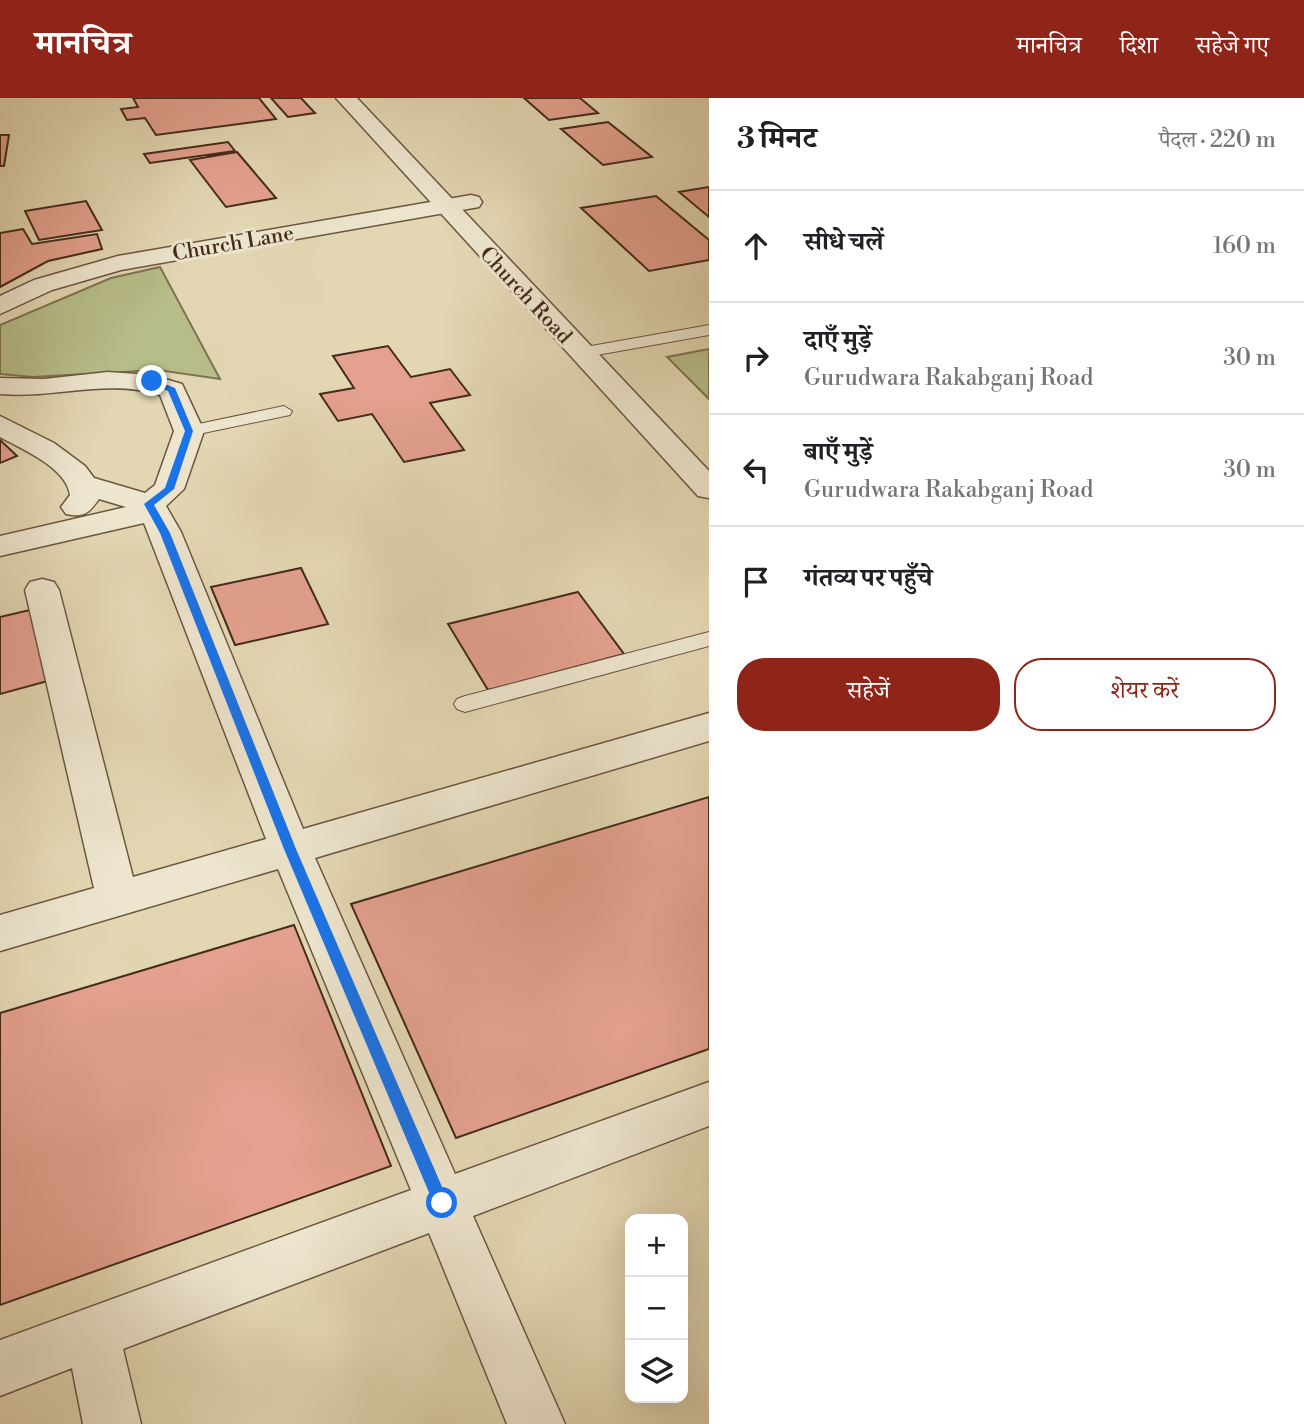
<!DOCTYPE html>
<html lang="hi">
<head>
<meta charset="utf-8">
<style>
  body { margin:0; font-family:"Libre Bodoni","Noto Serif Devanagari",serif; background:#f2f2f2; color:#202124 }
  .controls { position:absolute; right:21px; bottom:21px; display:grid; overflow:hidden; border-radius:14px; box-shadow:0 7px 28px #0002 }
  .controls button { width:63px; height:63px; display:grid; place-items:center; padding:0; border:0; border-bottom:2px solid #e0e0e0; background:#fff; color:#202124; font:35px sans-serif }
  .stop { position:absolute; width:21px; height:21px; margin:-16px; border:5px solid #1a73e8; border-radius:50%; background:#fff }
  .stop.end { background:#1a73e8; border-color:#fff; box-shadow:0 2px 7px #0008 }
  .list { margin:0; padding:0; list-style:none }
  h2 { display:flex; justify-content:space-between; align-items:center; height:91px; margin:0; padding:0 28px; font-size:30px }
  h2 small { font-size:23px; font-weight:400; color:#757577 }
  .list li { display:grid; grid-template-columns:46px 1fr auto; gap:21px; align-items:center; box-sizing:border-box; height:112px; padding:0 28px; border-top:2px solid #e0e0e0 }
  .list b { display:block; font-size:26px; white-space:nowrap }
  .list p { margin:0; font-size:23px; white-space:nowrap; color:#757577 }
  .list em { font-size:23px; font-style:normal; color:#757577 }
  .actions { display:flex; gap:14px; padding:21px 28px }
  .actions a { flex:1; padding:16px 0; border:2px solid #8f2418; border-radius:28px; text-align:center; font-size:24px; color:#8f2418 }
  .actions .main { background:#8f2418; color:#fff }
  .icon { flex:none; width:38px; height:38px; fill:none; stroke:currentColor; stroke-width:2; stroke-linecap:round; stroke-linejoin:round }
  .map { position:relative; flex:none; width:709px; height:1326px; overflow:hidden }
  header { display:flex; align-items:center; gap:42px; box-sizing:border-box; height:98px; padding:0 35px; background:#8f2418; color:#fff }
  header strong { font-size:33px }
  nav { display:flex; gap:38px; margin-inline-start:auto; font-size:24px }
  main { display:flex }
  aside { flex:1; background:#fff }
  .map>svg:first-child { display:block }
  .green { fill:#b7bd8a; stroke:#7e7452; stroke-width:2 }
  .building { fill:#e4a18f; stroke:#442b1a; stroke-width:2 }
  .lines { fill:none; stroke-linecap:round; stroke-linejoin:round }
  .service-casing { stroke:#6c5640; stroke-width:2 }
  .minor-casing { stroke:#6c5640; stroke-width:3 }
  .tertiary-casing { stroke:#6c5640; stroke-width:3 }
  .service { fill:#ede5ce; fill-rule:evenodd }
  .minor { fill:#ede5ce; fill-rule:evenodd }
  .tertiary { fill:#ede5ce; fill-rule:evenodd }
  .route { fill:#1a73e8 }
  .labels { text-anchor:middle; stroke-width:6; stroke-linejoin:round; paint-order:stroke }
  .far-street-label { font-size:21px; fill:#442b1a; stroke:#ede5ce }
</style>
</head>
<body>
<header>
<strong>मानचित्र</strong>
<nav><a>मानचित्र</a><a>दिशा</a><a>सहेजे गए</a></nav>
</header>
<main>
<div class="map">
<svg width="709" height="1326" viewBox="0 0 709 1326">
  <rect width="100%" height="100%" fill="#e3d7b3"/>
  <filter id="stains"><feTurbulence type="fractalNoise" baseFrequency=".00286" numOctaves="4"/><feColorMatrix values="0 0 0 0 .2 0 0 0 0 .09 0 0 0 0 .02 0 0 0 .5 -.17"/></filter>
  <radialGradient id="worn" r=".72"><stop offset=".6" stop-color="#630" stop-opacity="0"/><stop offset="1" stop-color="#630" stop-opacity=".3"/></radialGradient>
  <!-- green -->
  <path class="green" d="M 160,169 L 220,281 L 158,272 L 33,279 L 0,276 L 0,227 L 111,180 Z
    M 709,251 L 709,301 L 667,259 Z"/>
  <!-- building -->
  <path class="building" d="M 133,0 L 259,0 L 276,21 L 156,37 L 145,20 L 127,22 L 121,11 L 138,9 Z
    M 271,0 L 301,0 L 315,15 L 288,19 Z
    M 524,0 L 580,0 L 598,15 L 549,22 Z
    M 608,24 L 652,59 L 603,67 L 561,31 Z
    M 0,37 L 9,37 L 4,68 L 0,68 Z
    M 228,44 L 235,53 L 150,65 L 144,56 Z
    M 237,54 L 276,100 L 226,109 L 190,62 Z
    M 709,89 L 709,119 L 679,94 Z
    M 656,98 L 709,142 L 709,162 L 649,173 L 581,110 Z
    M 86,103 L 102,132 L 39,142 L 25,113 Z
    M 23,131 L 32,146 L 97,136 L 102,151 L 48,163 L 0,189 L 0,135 Z
    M 388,248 L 411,279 L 450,271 L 470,297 L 430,305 L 464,352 L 404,364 L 372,316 L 338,323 L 320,296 L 354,290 L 333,258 Z
    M 0,342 L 17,358 L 0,365 Z
    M 301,470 L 328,526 L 235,547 L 211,489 Z
    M 578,494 L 624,556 L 488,592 L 448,526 Z
    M 30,512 L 55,581 L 0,596 L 0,519 Z
    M 709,699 L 709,951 L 456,1040 L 351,806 Z
    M 294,827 L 391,1068 L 0,1207 L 0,915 Z"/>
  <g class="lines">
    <defs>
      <path id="service" d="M 709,227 L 709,237 L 580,260 L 572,255 L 580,250 Z
        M 284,308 L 292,313 L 290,317 L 189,338 L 180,333 L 189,328 Z
        M 709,534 L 709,548 L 465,614 L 457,611 L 454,606 L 457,601 L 465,598 Z"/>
      <path id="minor" d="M 471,97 L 479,99 L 482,104 L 479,109 L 121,172 L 52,192 L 0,216 L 0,198 L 34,182 L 118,158 Z
        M 108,274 L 151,277 L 182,286 L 204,333 L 184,391 L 166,408 L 181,434 L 303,731 L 709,615 L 709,643 L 315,760 L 455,1076 L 709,984 L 709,1028 L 473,1118 L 565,1326 L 507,1326 L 429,1135 L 123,1251 L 141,1326 L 83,1326 L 72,1270 L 0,1298 L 0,1242 L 411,1092 L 278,771 L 0,853 L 0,817 L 94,790 L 25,492 L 30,484 L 42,481 L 54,484 L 59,492 L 133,779 L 266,741 L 144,425 L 0,458 L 0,438 L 126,409 L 99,401 C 89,415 84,420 66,416 L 61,409 L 70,397 C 66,369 23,352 0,339 L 0,318 L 54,345 L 85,368 L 94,380 L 145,395 L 155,387 L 174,333 L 160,297 C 109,280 53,301 0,296 L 0,280 L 44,281 Z"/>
      <path id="tertiary" d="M 336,0 L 357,0 L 709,373 L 709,400 L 698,398 Z"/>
    </defs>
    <!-- service casing -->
    <use href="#service" class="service-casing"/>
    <!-- minor casing -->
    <use href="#minor" class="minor-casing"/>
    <!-- tertiary casing -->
    <use href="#tertiary" class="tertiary-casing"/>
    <!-- service -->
    <use href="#service" class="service"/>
    <!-- minor -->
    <use href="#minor" class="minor"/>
    <!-- tertiary -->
    <use href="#tertiary" class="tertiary"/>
  </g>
  <!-- route -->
  <path class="route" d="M 152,281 L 175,290 L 193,333 L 174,391 L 154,407 L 170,435 L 296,751 L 449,1105 L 442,1113 L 436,1111 L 284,751 L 160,435 L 144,406 L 165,390 L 185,333 L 168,293 L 149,285 Z"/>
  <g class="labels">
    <!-- far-street labels -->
    <g class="far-street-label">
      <text transform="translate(233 145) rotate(-10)" y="7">Church Lane</text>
      <text transform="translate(526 197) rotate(47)" y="7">Church Road</text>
    </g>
  </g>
  <rect width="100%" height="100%" filter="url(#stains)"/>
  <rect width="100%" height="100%" fill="url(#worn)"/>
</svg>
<div class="controls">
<button>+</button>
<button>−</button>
<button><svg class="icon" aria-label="layers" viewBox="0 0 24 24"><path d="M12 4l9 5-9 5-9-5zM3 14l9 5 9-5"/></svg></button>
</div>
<div class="stop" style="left:442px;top:1105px"></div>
<div class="stop end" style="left:152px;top:283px"></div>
</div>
<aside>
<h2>3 मिनट<small>पैदल · 220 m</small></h2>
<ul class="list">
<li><svg class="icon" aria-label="ahead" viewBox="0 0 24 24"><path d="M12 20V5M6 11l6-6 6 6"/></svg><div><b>सीधे चलें</b></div><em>160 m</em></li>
<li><svg class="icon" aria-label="right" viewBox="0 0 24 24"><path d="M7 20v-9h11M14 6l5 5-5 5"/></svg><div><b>दाएँ मुड़ें</b><p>Gurudwara Rakabganj Road</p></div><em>30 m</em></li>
<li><svg class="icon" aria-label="left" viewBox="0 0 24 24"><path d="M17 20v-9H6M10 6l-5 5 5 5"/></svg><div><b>बाएँ मुड़ें</b><p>Gurudwara Rakabganj Road</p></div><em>30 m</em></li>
<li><svg class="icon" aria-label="arrive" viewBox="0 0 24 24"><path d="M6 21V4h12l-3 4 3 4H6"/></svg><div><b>गंतव्य पर पहुँचे</b></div></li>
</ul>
<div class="actions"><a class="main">सहेजें</a><a>शेयर करें</a></div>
</aside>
</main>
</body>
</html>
